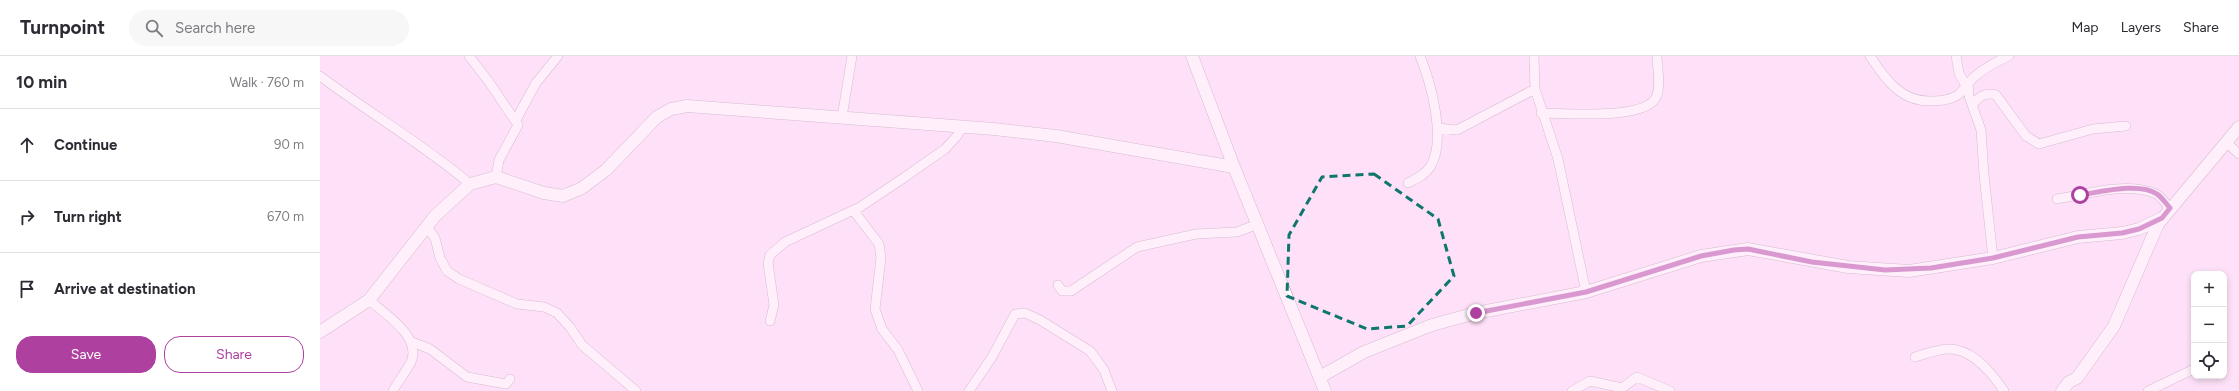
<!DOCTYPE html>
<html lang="en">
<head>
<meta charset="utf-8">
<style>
  body { margin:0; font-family:Figtree,sans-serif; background:#f7f7f7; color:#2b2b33 }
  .controls { position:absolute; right:12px; bottom:12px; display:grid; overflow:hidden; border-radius:8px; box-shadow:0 2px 6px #0003 }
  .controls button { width:36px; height:36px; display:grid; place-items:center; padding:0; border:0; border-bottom:1px solid #e1e1e2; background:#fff; color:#2b2b33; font:20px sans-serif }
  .stop { position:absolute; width:12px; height:12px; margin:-9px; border:3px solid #ae419f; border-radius:50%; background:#fff }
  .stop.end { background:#ae419f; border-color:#fff; box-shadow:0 1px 4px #0008 }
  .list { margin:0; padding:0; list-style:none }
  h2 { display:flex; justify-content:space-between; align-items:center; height:52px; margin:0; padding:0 16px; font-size:17px }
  h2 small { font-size:13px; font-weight:400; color:#7c7c81 }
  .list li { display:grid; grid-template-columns:26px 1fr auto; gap:12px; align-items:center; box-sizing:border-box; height:72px; padding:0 16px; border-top:1px solid #e1e1e2 }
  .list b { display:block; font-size:15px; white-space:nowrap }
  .list em { font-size:13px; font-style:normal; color:#7c7c81 }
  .actions { display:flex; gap:8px; padding:12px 16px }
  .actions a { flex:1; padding:9px 0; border:1px solid #ae419f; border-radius:16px; text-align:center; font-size:14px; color:#ae419f }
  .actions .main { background:#ae419f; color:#fff }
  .icon { flex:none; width:22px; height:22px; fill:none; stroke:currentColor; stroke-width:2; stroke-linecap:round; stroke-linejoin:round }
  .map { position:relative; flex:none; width:1919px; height:335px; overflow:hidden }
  header { display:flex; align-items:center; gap:24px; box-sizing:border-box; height:56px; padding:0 20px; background:#fff; border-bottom:1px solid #e1e1e2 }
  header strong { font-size:19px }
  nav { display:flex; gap:22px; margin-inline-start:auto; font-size:14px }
  .search { width:280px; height:36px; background:#f7f7f7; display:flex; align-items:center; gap:10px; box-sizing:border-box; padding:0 14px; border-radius:22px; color:#7c7c81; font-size:15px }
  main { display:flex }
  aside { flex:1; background:#fff }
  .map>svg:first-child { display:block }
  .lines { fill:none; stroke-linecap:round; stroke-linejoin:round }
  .street-casing { stroke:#a88ca2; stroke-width:10 }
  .secondary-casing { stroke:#a88ca2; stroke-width:13 }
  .street { stroke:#fff; stroke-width:9 }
  .secondary { stroke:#fff; stroke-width:12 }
  .route { stroke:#ae419f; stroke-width:5 }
  .marked { fill:none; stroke:#0f766e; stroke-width:3; stroke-dasharray:8 5; stroke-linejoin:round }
</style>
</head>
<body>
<header>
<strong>Turnpoint</strong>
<div class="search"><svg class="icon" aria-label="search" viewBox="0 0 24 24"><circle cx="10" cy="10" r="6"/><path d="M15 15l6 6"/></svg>Search here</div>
<nav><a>Map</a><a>Layers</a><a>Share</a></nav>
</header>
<main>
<aside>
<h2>10 min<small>Walk · 760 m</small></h2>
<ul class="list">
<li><svg class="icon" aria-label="ahead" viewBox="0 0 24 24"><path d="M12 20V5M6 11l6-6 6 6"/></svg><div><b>Continue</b></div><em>90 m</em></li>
<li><svg class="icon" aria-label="right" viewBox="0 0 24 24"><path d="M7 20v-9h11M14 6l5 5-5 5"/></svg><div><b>Turn right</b></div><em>670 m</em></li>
<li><svg class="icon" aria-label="arrive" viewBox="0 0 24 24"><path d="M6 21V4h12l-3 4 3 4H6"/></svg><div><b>Arrive at destination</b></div></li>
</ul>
<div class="actions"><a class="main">Save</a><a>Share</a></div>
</aside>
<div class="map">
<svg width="1919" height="335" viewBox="0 0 1919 335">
  <rect width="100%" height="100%" fill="#fee1f8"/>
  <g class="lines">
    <defs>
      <path id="street" d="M 149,0 L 169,26 L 198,69 L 179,104 L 176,121
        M 1214,0 L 1215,33 L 1238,103 L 1266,236
        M 1550,0 C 1565,23 1581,46 1611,45 C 1620,45 1630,44 1638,39 C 1642,36 1644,31 1648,27 C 1658,16 1675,6 1689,0
        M 1636,0 L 1639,17 L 1646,30
        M 0,20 C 49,57 103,88 150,128
        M 1648,27 L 1649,40 L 1661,74 L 1664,119 L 1673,202
        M 1653,49 C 1658,40 1667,36 1676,39 L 1706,80 L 1719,88 L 1773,73 L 1806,70
        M 1221,57 C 1245,57 1321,64 1335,43 C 1342,33 1337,12 1337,0
        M 522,61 L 532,0
        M 196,64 L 216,27 L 238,0
        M 1117,72 L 1137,74 L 1215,33
        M 1906,86 L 1919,98
        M 1088,127 C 1096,123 1105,119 1110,111 C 1127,85 1111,27 1100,0
        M 1737,143 C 1766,138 1805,126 1834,137 C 1841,139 1845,147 1849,152
        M 533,154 L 559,188 L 561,202 L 555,253 L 562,273 L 578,294 L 598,335
        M 107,171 L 115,182 L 120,202 L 127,215 L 139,223 L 197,248 L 224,251 L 237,257 L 250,271 L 262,289 L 316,335
        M 738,229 L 742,235 L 751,235 L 817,191 L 876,178 L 917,176 L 938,168
        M 49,244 C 65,258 102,281 91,306 C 86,316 78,325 73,335
        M 450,265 L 454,249 L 448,207 L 450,199 L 465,186 L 540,151 L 582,123 L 625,93 L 637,80 L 643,70
        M 92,286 L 110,293 L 147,321 L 186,328 L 190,323
        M 1595,301 C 1606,298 1618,293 1629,293 C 1653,293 1672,317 1684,335
        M 649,335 L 672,301 L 695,258 L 705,257 L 720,264 L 770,295 L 784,314 L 792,335
        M 1252,335 L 1270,325 L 1302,332 L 1317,321 L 1350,335
        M 1828,335 L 1874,313"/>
      <path id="secondary" d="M 872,0 L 914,111 L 1005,335
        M 0,276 L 49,244 L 115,160 L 150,128 L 176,121 L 224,137 L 243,140 L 262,132 L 286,114 L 337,61 L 351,53 L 367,50 L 674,73 L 736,80 L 914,111
        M 1000,321 L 1044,296 L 1112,269 L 1156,257 L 1266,236 L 1381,200 L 1428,193 L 1528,211 L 1589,215 L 1673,202 L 1758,181 L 1802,177 L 1819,173 L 1842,162
        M 1742,335 L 1749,326 L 1757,322 L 1794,270 L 1838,168 L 1919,71"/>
    </defs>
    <!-- street casing -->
    <use href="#street" class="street-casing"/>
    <!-- secondary casing -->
    <use href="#secondary" class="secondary-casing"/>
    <!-- street -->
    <use href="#street" class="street"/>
    <!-- secondary -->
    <use href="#secondary" class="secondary"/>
  </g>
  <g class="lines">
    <!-- route -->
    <path class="route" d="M 1156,257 L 1266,236 L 1381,200 L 1414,194 L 1428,193 L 1492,206 L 1565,214 L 1611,212 L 1673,202 L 1758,181 L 1802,177 L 1819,173 L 1842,162 L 1850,152 C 1846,148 1842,141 1837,138 C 1819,126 1781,136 1760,139"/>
  </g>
  <!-- marked area -->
  <path d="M0 0H1919V335H0ZM 1054,118 L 1118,163 L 1134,220 L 1087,270 L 1047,273 L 967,240 L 969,179 L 1002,121 Z" fill="#fee1f8" fill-opacity=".55" fill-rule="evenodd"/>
  <path class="marked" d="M 1054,118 L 1118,163 L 1134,220 L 1087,270 L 1047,273 L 967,240 L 969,179 L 1002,121 Z"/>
</svg>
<div class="controls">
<button>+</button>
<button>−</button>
<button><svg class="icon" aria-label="locate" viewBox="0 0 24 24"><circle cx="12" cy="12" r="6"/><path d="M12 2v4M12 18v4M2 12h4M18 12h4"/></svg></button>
</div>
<div class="stop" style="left:1760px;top:139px"></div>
<div class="stop end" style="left:1156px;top:257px"></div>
</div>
</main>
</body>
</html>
